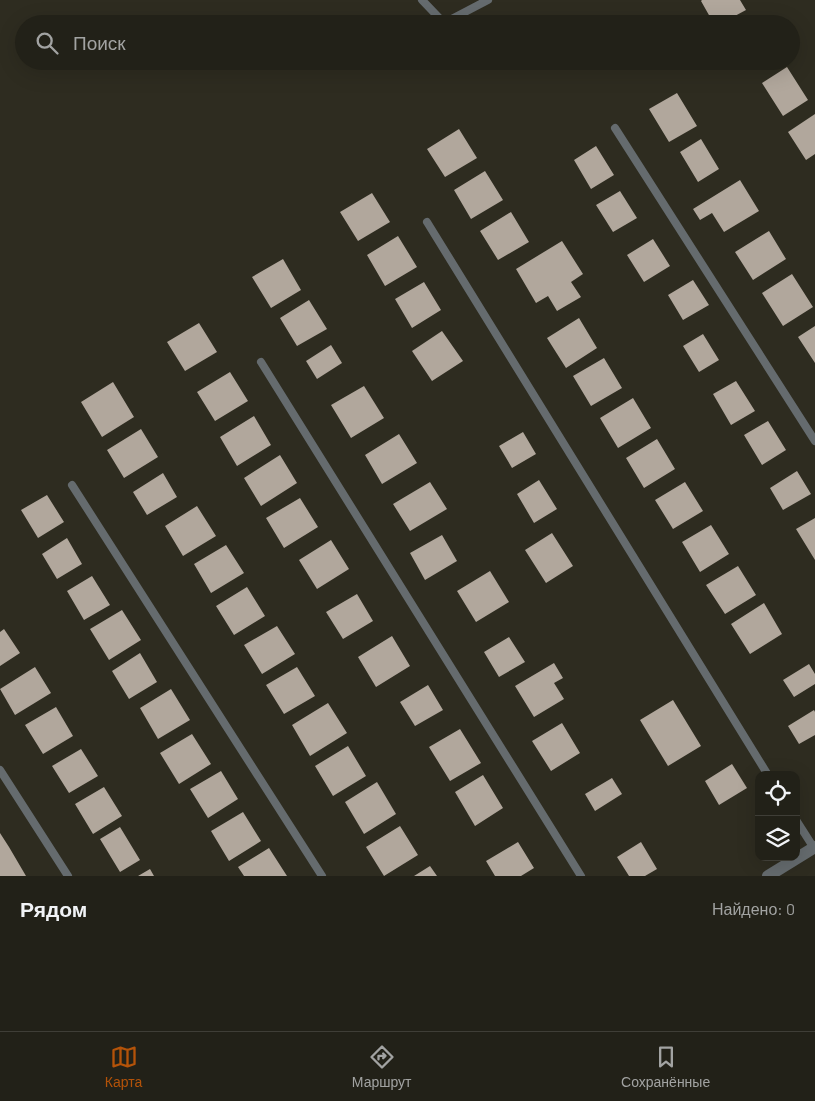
<!DOCTYPE html>
<html lang="ru">
<head>
<meta charset="utf-8">
<style>
  body { margin:0; font-family:Barlow,sans-serif; background:#2a2921; color:#f1f3f6 }
  .controls { position:absolute; right:15px; bottom:15px; display:grid; overflow:hidden; border-radius:10px; box-shadow:0 5px 20px #0002 }
  .controls button { width:45px; height:45px; display:grid; place-items:center; padding:0; border:0; border-bottom:1px solid #3f3e37; background:#222118; color:#f1f3f6; font:25px sans-serif }
  .list { margin:0; padding:0; list-style:none }
  h2 { display:flex; justify-content:space-between; align-items:center; height:65px; margin:0; padding:0 20px; font-size:21px }
  h2 small { font-size:16px; font-weight:400; color:#a2a3a2 }
  .icon { flex:none; width:28px; height:28px; fill:none; stroke:currentColor; stroke-width:2; stroke-linecap:round; stroke-linejoin:round }
  .map { position:relative; flex:none; width:815px; height:876px; overflow:hidden }
  .search { position:absolute; background:#222118; box-shadow:0 5px 20px #0002; left:15px; right:15px; top:15px; height:55px; display:flex; align-items:center; gap:12px; box-sizing:border-box; padding:0 18px; border-radius:28px; color:#a2a3a2; font-size:19px }
  .sheet { height:155px; background:#222118 }
  nav { display:flex; justify-content:space-around; align-items:center; box-sizing:border-box; height:70px; border-top:1px solid #3f3e37; background:#222118; font-size:14px; color:#a2a3a2 }
  nav a { display:grid; justify-items:center; gap:2px }
  nav .on { color:#b45309 }
  .map>svg:first-child { display:block }
  .building { fill:#b1a79c }
  .lines { fill:none; stroke-linecap:round; stroke-linejoin:round }
  .service { stroke:#656b6e; stroke-width:8 }
  .minor { stroke:#656b6e; stroke-width:12 }
</style>
</head>
<body>
<div class="map">
<svg width="815" height="876" viewBox="0 0 815 876">
  <rect width="100%" height="100%" fill="#2e2c20"/>
  <!-- building -->
  <path class="building" d="M 702,0 L 740,0 L 746,10 L 720,24 L 714,24 L 701,1 Z
    M 765,18 L 768,24 L 756,24 Z
    M 753,61 L 765,61 L 755,67 Z
    M 787,67 L 808,100 L 783,116 L 762,83 Z
    M 677,93 L 697,126 L 669,142 L 649,109 Z
    M 815,114 L 815,154 L 806,160 L 788,132 Z
    M 459,129 L 477,158 L 445,177 L 427,149 Z
    M 701,139 L 719,169 L 698,182 L 680,152 Z
    M 596,146 L 614,175 L 591,189 L 574,160 Z
    M 485,171 L 503,200 L 471,219 L 454,190 Z
    M 740,180 L 759,211 L 724,232 L 712,213 L 700,220 L 693,209 Z
    M 620,191 L 637,218 L 613,232 L 596,205 Z
    M 372,193 L 390,222 L 358,241 L 340,212 Z
    M 511,212 L 529,242 L 498,260 L 480,231 Z
    M 769,231 L 786,259 L 753,280 L 735,252 Z
    M 398,236 L 417,267 L 385,286 L 367,255 Z
    M 653,239 L 670,266 L 644,282 L 627,255 Z
    M 562,241 L 583,274 L 571,282 L 581,297 L 557,311 L 548,296 L 536,303 L 516,269 Z
    M 283,259 L 301,290 L 271,308 L 252,277 Z
    M 792,274 L 813,307 L 783,326 L 762,293 Z
    M 693,280 L 709,305 L 683,320 L 668,295 Z
    M 424,282 L 441,310 L 412,328 L 395,299 Z
    M 309,300 L 327,329 L 297,346 L 280,318 Z
    M 579,318 L 597,348 L 566,368 L 547,338 Z
    M 199,323 L 217,352 L 185,371 L 167,342 Z
    M 815,326 L 815,363 L 798,337 Z
    M 442,331 L 463,361 L 432,381 L 412,351 Z
    M 703,334 L 719,360 L 699,372 L 683,346 Z
    M 331,345 L 342,363 L 317,379 L 306,361 Z
    M 604,358 L 622,388 L 591,406 L 573,376 Z
    M 230,372 L 248,401 L 215,421 L 197,392 Z
    M 736,381 L 755,411 L 731,425 L 713,394 Z
    M 113,382 L 134,417 L 102,437 L 81,402 Z
    M 364,386 L 384,418 L 351,438 L 331,405 Z
    M 633,398 L 651,428 L 618,448 L 600,418 Z
    M 254,416 L 271,445 L 237,466 L 220,437 Z
    M 768,421 L 786,450 L 762,465 L 744,435 Z
    M 141,429 L 158,457 L 124,478 L 107,450 Z
    M 523,432 L 536,454 L 512,468 L 499,446 Z
    M 399,434 L 417,463 L 382,484 L 365,455 Z
    M 657,439 L 675,469 L 644,488 L 626,458 Z
    M 280,455 L 297,483 L 261,506 L 244,478 Z
    M 797,471 L 811,494 L 783,510 L 770,488 Z
    M 163,473 L 177,497 L 147,515 L 133,492 Z
    M 539,480 L 557,509 L 534,523 L 517,494 Z
    M 430,482 L 447,509 L 410,531 L 393,504 Z
    M 685,482 L 703,511 L 673,529 L 655,500 Z
    M 47,495 L 64,522 L 38,538 L 21,510 Z
    M 300,498 L 318,527 L 284,548 L 266,518 Z
    M 197,506 L 216,536 L 183,556 L 165,526 Z
    M 815,518 L 815,560 L 796,529 Z
    M 711,525 L 729,554 L 700,572 L 682,542 Z
    M 552,533 L 573,566 L 546,583 L 525,550 Z
    M 442,535 L 457,561 L 425,580 L 410,553 Z
    M 67,538 L 82,564 L 57,579 L 42,554 Z
    M 331,540 L 349,569 L 317,589 L 299,560 Z
    M 226,545 L 244,573 L 211,593 L 194,564 Z
    M 738,566 L 756,595 L 725,614 L 706,585 Z
    M 490,571 L 509,602 L 476,622 L 457,591 Z
    M 92,576 L 110,605 L 84,620 L 67,591 Z
    M 247,587 L 265,616 L 234,635 L 216,606 Z
    M 357,594 L 373,621 L 343,639 L 326,612 Z
    M 764,603 L 782,634 L 750,654 L 731,624 Z
    M 122,610 L 141,640 L 109,660 L 90,629 Z
    M 277,626 L 295,654 L 262,674 L 244,645 Z
    M 4,629 L 20,653 L 0,666 L 0,632 Z
    M 392,636 L 410,666 L 376,687 L 358,657 Z
    M 509,637 L 525,662 L 499,677 L 484,652 Z
    M 140,653 L 157,682 L 129,699 L 112,671 Z
    M 554,663 L 563,678 L 554,683 L 564,699 L 534,717 L 515,686 Z
    M 809,664 L 815,674 L 815,684 L 794,697 L 783,680 Z
    M 35,667 L 51,693 L 15,715 L 0,689 Z
    M 297,667 L 315,696 L 284,714 L 266,685 Z
    M 428,685 L 443,710 L 415,726 L 400,702 Z
    M 171,689 L 190,720 L 158,739 L 140,708 Z
    M 673,700 L 701,746 L 668,766 L 640,720 Z
    M 328,703 L 347,733 L 310,756 L 292,725 Z
    M 56,707 L 73,736 L 43,754 L 25,725 Z
    M 814,710 L 815,712 L 815,735 L 799,744 L 788,726 Z
    M 562,723 L 580,753 L 551,771 L 532,741 Z
    M 460,729 L 481,763 L 450,781 L 429,747 Z
    M 192,734 L 211,764 L 179,784 L 160,753 Z
    M 348,746 L 366,776 L 333,796 L 315,766 Z
    M 81,749 L 98,776 L 69,793 L 52,766 Z
    M 732,764 L 747,788 L 719,805 L 705,781 Z
    M 221,771 L 238,799 L 208,818 L 190,789 Z
    M 483,775 L 503,808 L 475,826 L 455,792 Z
    M 612,778 L 622,794 L 595,811 L 585,794 Z
    M 377,782 L 396,814 L 364,834 L 345,802 Z
    M 104,787 L 122,816 L 93,834 L 75,804 Z
    M 243,812 L 261,841 L 229,861 L 211,831 Z
    M 400,826 L 418,855 L 384,876 L 366,847 Z
    M 120,827 L 140,860 L 120,872 L 100,839 Z
    M 0,833 L 9,847 L 26,876 L 0,876 Z
    M 518,842 L 534,868 L 521,876 L 495,876 L 486,861 Z
    M 641,842 L 657,869 L 645,876 L 629,876 L 617,857 Z
    M 269,848 L 287,876 L 244,876 L 238,867 Z
    M 430,866 L 437,876 L 414,876 Z
    M 150,869 L 154,876 L 138,876 Z"/>
  <g class="lines">
    <!-- service -->
    <path class="service" d="M 422,0 L 444,23 L 488,0
      M 615,128 L 815,441
      M 427,222 L 768,775
      M 261,362 L 581,876
      M 72,485 L 322,876
      M 0,770 L 68,876
      M 796,820 L 814,848"/>
    <!-- minor -->
    <path class="minor" d="M 768,876 L 815,847"/>
  </g>
</svg>
<div class="controls">
<button><svg class="icon" aria-label="locate" viewBox="0 0 24 24"><circle cx="12" cy="12" r="6"/><path d="M12 2v4M12 18v4M2 12h4M18 12h4"/></svg></button>
<button><svg class="icon" aria-label="layers" viewBox="0 0 24 24"><path d="M12 4l9 5-9 5-9-5zM3 14l9 5 9-5"/></svg></button>
</div>
<div class="search"><svg class="icon" aria-label="search" viewBox="0 0 24 24"><circle cx="10" cy="10" r="6"/><path d="M15 15l6 6"/></svg>Поиск</div>
</div>
<section class="sheet">
<h2>Рядом<small>Найдено: 0</small></h2>
<ul class="list">
</ul>
</section>
<nav>
<a class="on"><svg class="icon" aria-label="map" viewBox="0 0 24 24"><path d="M3 6l6-2 6 2 6-2v14l-6 2-6-2-6 2zM9 4v14M15 6v14"/></svg>Карта</a>
<a><svg class="icon" aria-label="directions" viewBox="0 0 24 24"><path d="M12 3l9 9-9 9-9-9zM9 14v-3h6M13 9l2 2-2 2"/></svg>Маршрут</a>
<a><svg class="icon" aria-label="saved" viewBox="0 0 24 24"><path d="M7 4h10v16l-5-4-5 4z"/></svg>Сохранённые</a>
</nav>
</body>
</html>
